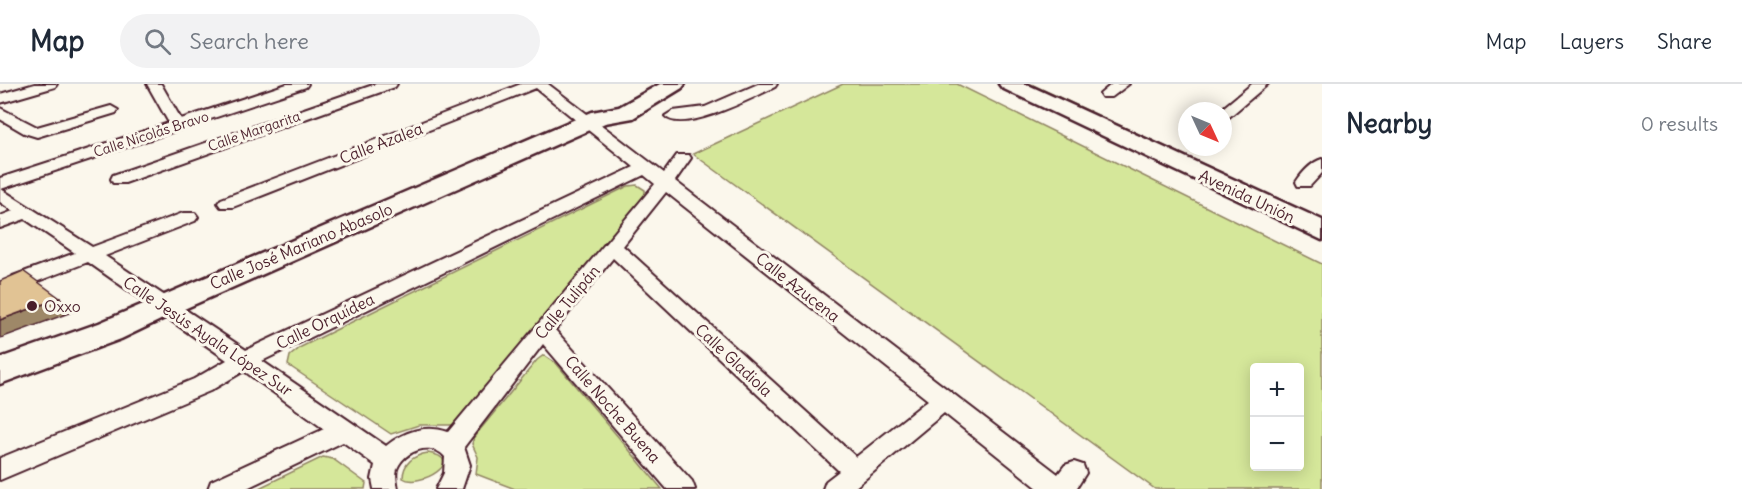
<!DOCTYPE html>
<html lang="en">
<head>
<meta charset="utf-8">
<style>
  body { margin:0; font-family:Delius,sans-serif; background:#f2f2f3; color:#1f2937 }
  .controls { position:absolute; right:18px; bottom:18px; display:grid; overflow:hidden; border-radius:6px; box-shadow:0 3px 15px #0003 }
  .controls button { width:54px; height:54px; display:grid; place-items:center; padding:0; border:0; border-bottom:2px solid #e0e1e3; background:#fff; color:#1f2937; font:30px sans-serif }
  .compass { position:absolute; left:1178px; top:18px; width:54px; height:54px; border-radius:50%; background:#fff; box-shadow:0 3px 15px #0003; rotate:134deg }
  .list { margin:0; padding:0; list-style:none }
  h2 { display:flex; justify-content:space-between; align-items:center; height:78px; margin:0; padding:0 24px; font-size:26px }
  h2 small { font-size:20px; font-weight:400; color:#747a83 }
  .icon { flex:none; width:33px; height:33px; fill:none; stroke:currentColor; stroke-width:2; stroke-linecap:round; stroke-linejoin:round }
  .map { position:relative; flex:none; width:1322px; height:405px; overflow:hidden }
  header { display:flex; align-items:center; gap:36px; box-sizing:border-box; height:84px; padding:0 30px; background:#fff; border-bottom:2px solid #e0e1e3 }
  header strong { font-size:28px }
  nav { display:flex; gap:33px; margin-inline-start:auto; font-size:21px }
  .search { width:420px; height:54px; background:#f2f2f3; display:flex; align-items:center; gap:15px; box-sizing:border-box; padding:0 21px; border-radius:33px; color:#747a83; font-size:22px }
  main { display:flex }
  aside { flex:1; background:#fff }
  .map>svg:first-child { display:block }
  .green { fill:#d5e79a; stroke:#908362; stroke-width:1.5; fill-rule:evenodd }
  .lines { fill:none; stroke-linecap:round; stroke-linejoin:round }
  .street-casing { stroke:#4a1f2b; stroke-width:4 }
  .secondary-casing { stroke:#4a1f2b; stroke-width:5 }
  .street { fill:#fbf7ec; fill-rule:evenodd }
  .secondary { fill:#fbf7ec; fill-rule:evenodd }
  .shaded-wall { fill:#9e8868; stroke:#4a1f2b; stroke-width:1.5 }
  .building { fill:#e1c394; stroke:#4a1f2b; stroke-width:1.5 }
  .poi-dot { fill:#4a1f2b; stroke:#fbf7ec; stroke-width:2 }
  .labels { text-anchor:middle; stroke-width:6; stroke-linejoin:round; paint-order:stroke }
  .far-street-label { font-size:14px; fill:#4a1f2b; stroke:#fbf7ec }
  .street-label { font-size:16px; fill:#4a1f2b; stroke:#fbf7ec }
  .poi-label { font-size:16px; fill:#4a1f2b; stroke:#fbf7ec; text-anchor:start }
</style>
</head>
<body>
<header>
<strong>Map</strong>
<div class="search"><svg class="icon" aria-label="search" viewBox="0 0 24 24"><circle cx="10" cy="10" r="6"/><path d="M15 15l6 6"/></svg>Search here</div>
<nav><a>Map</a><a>Layers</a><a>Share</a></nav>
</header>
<main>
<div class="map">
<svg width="1322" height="405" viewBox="0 0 1322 405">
  <rect width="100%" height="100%" fill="#fbf7ec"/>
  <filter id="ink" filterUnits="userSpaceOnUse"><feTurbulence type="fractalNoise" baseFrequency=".0167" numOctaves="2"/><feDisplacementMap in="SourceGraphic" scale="12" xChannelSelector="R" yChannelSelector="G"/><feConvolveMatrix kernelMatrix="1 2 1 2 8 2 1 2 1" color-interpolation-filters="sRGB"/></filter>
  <g filter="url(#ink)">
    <!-- green -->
    <path class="green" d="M 843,0 L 957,0 L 1322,180 L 1322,405 L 1155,405 L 693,70 ZM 1254,284 L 1300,284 L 1300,382 L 1254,382 Z
      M 1020,0 L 1031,0 L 1322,135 L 1322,141 Z
      M 637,101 L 645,106 L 645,111 L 453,341 L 419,341 L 391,350 L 288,281 L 290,272 L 301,263 L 628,102 Z
      M 544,271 L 556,279 L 662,405 L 515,405 L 476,390 L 478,373 L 472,360 L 474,353 L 537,276 Z
      M 428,369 C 469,375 419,405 403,394 C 403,379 414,371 428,369 Z
      M 323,373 L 333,375 L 366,399 L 365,405 L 257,405 Z"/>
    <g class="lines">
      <defs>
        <path id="street" d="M 35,0 L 57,0 L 55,3 L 0,19 L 0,10 Z
          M 147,0 L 161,0 L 181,35 L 287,0 L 308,0 L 306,3 L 1,105 L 92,163 L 183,129 L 195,129 L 198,133 L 195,137 L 105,172 L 246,266 L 634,83 L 536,4 L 233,123 L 221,123 L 218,119 L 221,115 L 521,0 L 548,0 L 664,89 L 677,71 L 689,71 L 691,74 L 675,97 L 1058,390 L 1065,381 L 1074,378 L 1083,381 L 1086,389 L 1076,405 L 1039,405 L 944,329 L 853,405 L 823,405 L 826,397 L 839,387 L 613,174 L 555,246 L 692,397 L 695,405 L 667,405 L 543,260 L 464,363 L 470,381 L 462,405 L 436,405 L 444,389 L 445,373 C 432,357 404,366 397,385 C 395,392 397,399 398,405 L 374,405 L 372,395 L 375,381 L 343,358 L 245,405 L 208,405 L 211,397 L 324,345 L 244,287 L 210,307 L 0,396 L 0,374 L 194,295 L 227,276 L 88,178 L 20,204 L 13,202 L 10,197 L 13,192 L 75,169 L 25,135 L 0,144 L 0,132 L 13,127 L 0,118 L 0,94 L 169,39 ZM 644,91 L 655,100 L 448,348 C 426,340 404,347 386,362 L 262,277 ZM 666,108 L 928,316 L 856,373 L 623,162 Z
          M 376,0 L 397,0 L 395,3 L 125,99 L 113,99 L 111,95 L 113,91 Z
          M 758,0 L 777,0 L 775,3 C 756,12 682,51 665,32 L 673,27 L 705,23 Z
          M 1112,0 L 1129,0 L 1112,13 L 1102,13 L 1100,10 Z
          M 1252,0 L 1268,0 L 1228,34 L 1223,36 L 1223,27 L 1219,27 Z
          M 111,22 L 118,26 L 116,29 L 37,53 L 24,49 L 0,35 L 0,24 L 37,43 Z
          M 1322,75 L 1322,89 L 1310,102 L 1298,102 L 1296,98 C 1302,89 1312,78 1322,75 Z"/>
        <path id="secondary" d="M 660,0 L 685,0 L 682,4 L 633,34 L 605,39 L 175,229 L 121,255 L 0,300 L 0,274 L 99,239 L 592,28 L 619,23 Z
          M 999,0 L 1026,0 L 1322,136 L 1322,156 L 1002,4 Z"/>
      </defs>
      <!-- street casing -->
      <use href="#street" class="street-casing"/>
      <!-- secondary casing -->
      <use href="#secondary" class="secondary-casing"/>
      <!-- street -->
      <use href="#street" class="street"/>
      <!-- secondary -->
      <use href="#secondary" class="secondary"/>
    </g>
    <!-- shaded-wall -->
    <path class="shaded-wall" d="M 60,214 L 72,228 L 1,254 L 0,253 L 0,236 Z"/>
    <!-- building -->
    <path class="building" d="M 23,187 L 60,214 L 0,236 L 0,197 Z"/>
  </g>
  <!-- markers -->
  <circle class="poi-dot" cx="32" cy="222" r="6"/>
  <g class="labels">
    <!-- far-street labels -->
    <g class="far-street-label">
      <text transform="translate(254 47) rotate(-19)" y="5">Calle Margarita</text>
      <text transform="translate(151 50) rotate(-18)" y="5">Calle Nicolás Bravo</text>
    </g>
    <!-- street labels -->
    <g class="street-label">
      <text transform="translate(381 59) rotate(-21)" y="6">Calle Azalea</text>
      <text transform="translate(1247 112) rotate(25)" y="6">Avenida Unión</text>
      <text transform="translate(301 162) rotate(-23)" y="6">Calle José Mariano Abasolo</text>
      <text transform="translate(798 203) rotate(38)" y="6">Calle Azucena</text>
      <text transform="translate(567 218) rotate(-50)" y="6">Calle Tulipán</text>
      <text transform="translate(325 237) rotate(-26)" y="6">Calle Orquídea</text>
      <text transform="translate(208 252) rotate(34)" y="6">Calle Jesús Ayala López Sur</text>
      <text transform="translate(734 276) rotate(43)" y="6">Calle Gladiola</text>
      <text transform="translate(613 325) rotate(49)" y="6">Calle Noche Buena</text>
    </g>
    <!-- poi labels -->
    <g class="poi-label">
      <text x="44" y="228">Oxxo</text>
    </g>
  </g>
</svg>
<div class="controls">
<button>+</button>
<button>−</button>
</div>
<svg class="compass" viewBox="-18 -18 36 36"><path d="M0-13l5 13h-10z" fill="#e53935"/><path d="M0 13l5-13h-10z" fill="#747a83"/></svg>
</div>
<aside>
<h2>Nearby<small>0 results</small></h2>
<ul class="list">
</ul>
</aside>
</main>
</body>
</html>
